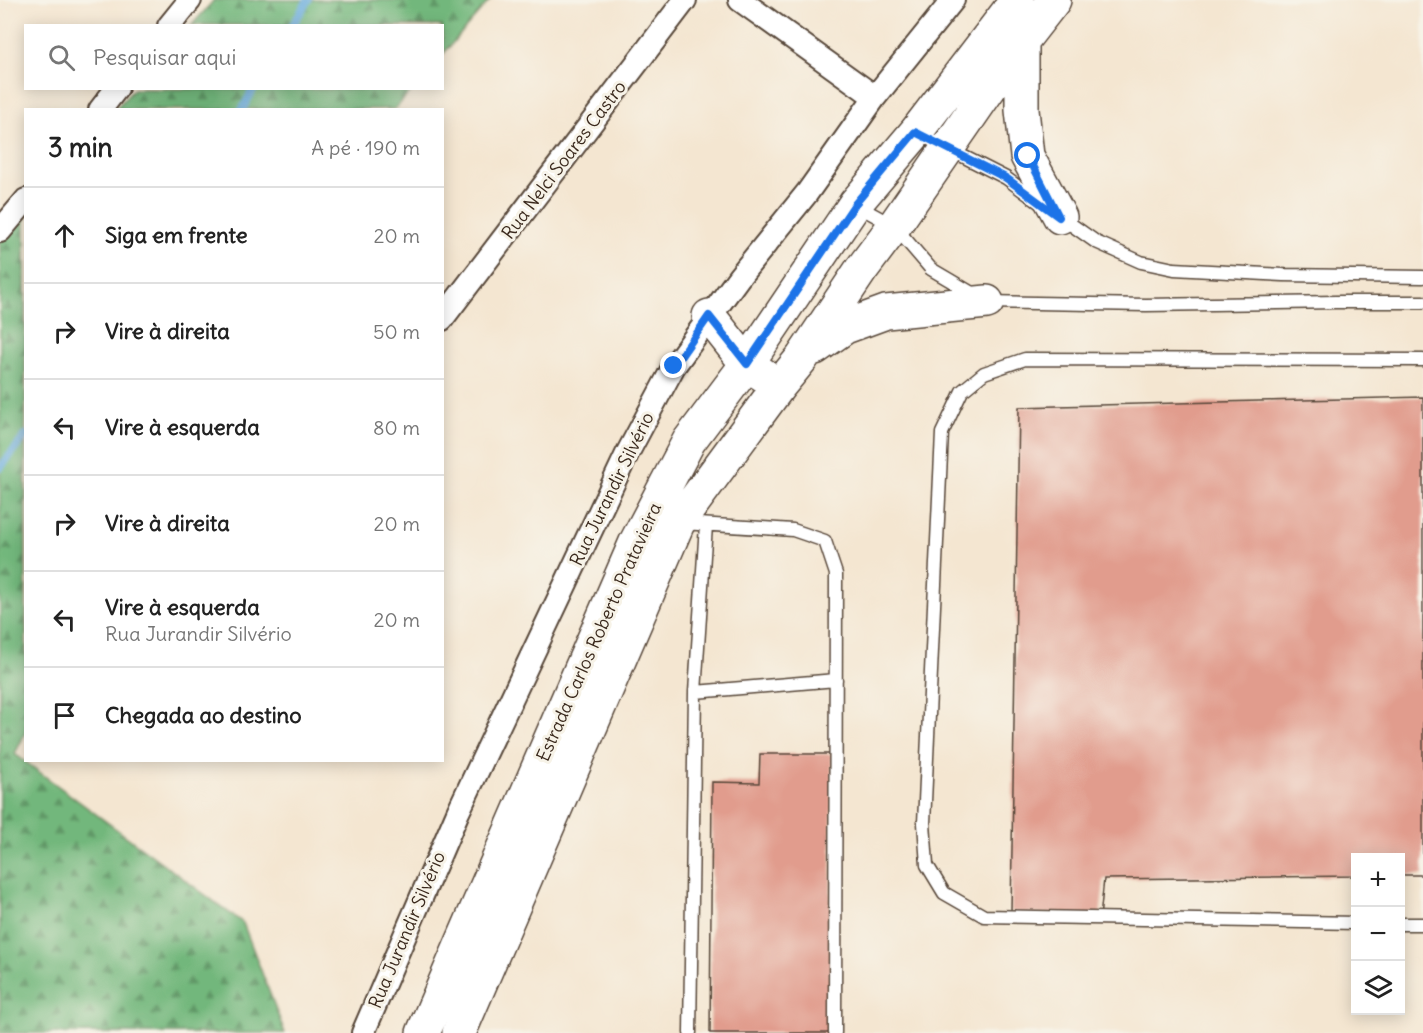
<!DOCTYPE html>
<html lang="pt">
<head>
<meta charset="utf-8">
<style>
  body { margin:0; font-family:Delius,sans-serif; background:#f2f2f2; color:#222 }
  .controls { position:absolute; right:18px; bottom:18px; display:grid; overflow:hidden; border-radius:0px; box-shadow:0 3px 15px #0003 }
  .controls button { width:54px; height:54px; display:grid; place-items:center; padding:0; border:0; border-bottom:2px solid #e0e0e0; background:#fff; color:#222; font:30px sans-serif }
  .stop { position:absolute; width:18px; height:18px; margin:-14px; border:4px solid #1a73e8; border-radius:50%; background:#fff }
  .stop.end { background:#1a73e8; border-color:#fff; box-shadow:0 2px 6px #0008 }
  .list { margin:0; padding:0; list-style:none }
  h2 { display:flex; justify-content:space-between; align-items:center; height:78px; margin:0; padding:0 24px; font-size:26px }
  h2 small { font-size:20px; font-weight:400; color:#767676 }
  .list li { display:grid; grid-template-columns:39px 1fr auto; gap:18px; align-items:center; box-sizing:border-box; height:96px; padding:0 24px; border-top:2px solid #e0e0e0 }
  .list b { display:block; font-size:22px; white-space:nowrap }
  .list p { margin:0; font-size:20px; white-space:nowrap; color:#767676 }
  .list em { font-size:20px; font-style:normal; color:#767676 }
  .icon { flex:none; width:33px; height:33px; fill:none; stroke:currentColor; stroke-width:2; stroke-linecap:round; stroke-linejoin:round }
  .map { position:relative; flex:none; width:1423px; height:1033px; overflow:hidden }
  .search { position:absolute; background:#fff; box-shadow:0 3px 15px #0003; left:24px; top:24px; width:420px; height:66px; display:flex; align-items:center; gap:15px; box-sizing:border-box; padding:0 21px; border-radius:0px; color:#767676; font-size:22px }
  .panel { position:absolute; background:#fff; box-shadow:0 3px 15px #0003; left:24px; top:108px; width:420px; height:654px; border-radius:0px }
  .map>svg:first-child { display:block }
  .forest { fill:url(#forest-firs); stroke:#56704d; stroke-width:1.5 }
  .lines { fill:none; stroke-linecap:round; stroke-linejoin:round }
  .stream { stroke:#67acdd; stroke-width:8 }
  .building { fill:#e19c8d }
  .lane-casing { stroke:#574639; stroke-width:15 }
  .street-casing { stroke:#574639; stroke-width:26 }
  .secondary-casing { stroke:#574639; stroke-width:36 }
  .lane { stroke:#fff; stroke-width:12 }
  .street { stroke:#fff; stroke-width:22 }
  .secondary { stroke:#fff; stroke-width:33 }
  .route { stroke:#1a73e8; stroke-width:8 }
  .labels { text-anchor:middle; stroke-width:6; stroke-linejoin:round; paint-order:stroke }
  .street-label { font-size:18px; fill:#3b2a1e; stroke:#f7f3e8 }
</style>
</head>
<body>
<div class="map">
<svg width="1423" height="1033" viewBox="0 0 1423 1033">
  <defs>
    <pattern id="forest-firs" width="22" height="20" patternUnits="userSpaceOnUse" patternTransform="scale(1.5)"><rect width="22" height="20" fill="#72b77c"/><path d="M5 1l3.5 6h-7zM16 11l3.5 6h-7z" fill="#5f9565"/></pattern>
  </defs>
  <rect width="100%" height="100%" fill="#f7f3e8"/>
  <filter id="ink" filterUnits="userSpaceOnUse"><feTurbulence type="fractalNoise" baseFrequency=".0167" numOctaves="2"/><feDisplacementMap in="SourceGraphic" scale="12" xChannelSelector="R" yChannelSelector="G"/><feConvolveMatrix kernelMatrix="1 2 1 2 8 2 1 2 1" color-interpolation-filters="sRGB"/></filter>
  <filter id="wash" filterUnits="userSpaceOnUse"><feTurbulence type="fractalNoise" baseFrequency=".008" numOctaves="4" result="noise"/><feDisplacementMap in="SourceGraphic" scale="24" xChannelSelector="R" yChannelSelector="G"/><feGaussianBlur stdDeviation="1.35" result="paint"/><feColorMatrix in="noise" values="0 0 0 0 0 0 0 0 0 0 0 0 0 0 0 0 0 1.4 0 .05"/><feComposite in="paint" operator="in"/></filter>
  <g filter="url(#wash)">
    <rect width="100%" height="100%" fill="#f4e6d1"/>
    <!-- forest -->
    <path class="forest" d="M 214,0 L 490,0 L 443,54 L 442,26 L 192,25 Z
      M 134,89 L 413,89 L 395,109 L 114,110 Z
      M 25,205 L 26,731 L 15,754 L 243,923 L 285,1033 L 0,1033 L 0,233 Z"/>
    <g class="lines">
      <!-- stream -->
      <path class="stream" d="M 292,26 L 308,0
        M 242,110 L 254,88
        M 0,468 L 26,435"/>
    </g>
    <g id="blocks">
      <!-- building -->
      <path class="building" d="M 1423,397 L 1423,875 L 1400,875 L 1400,858 L 1356,858 L 1356,876 L 1104,879 L 1100,918 L 1011,912 L 1019,407 Z
        M 760,754 L 832,754 L 830,1033 L 710,1033 L 712,782 L 759,783 Z"/>
    </g>
  </g>
  <g filter="url(#ink)">
    <use href="#blocks" fill-opacity="0" stroke="#574639" stroke-width="1.5"/>
    <g class="lines">
      <defs>
        <path id="lane" d="M 917,133 L 1006,178 L 1040,203
          M 856,205 L 894,226 L 931,269 L 987,302 L 1146,305 L 1336,302 L 1423,302
          M 1062,218 L 1096,242 L 1141,262 L 1174,269 L 1283,275 L 1423,277
          M 682,523 L 793,530 L 825,541 L 836,574 L 835,1033
          M 695,692 L 706,525
          M 1356,923 L 984,916 L 944,893 L 927,865 L 924,823 L 942,433 L 962,391 L 984,373 L 1025,359 L 1423,360
          M 1400,924 L 1423,924
          M 690,1033 L 695,692 L 836,680"/>
        <path id="street" d="M 740,0 L 875,97
          M 169,26 L 190,0
          M 100,110 L 117,88
          M 0,231 L 26,200
          M 442,319 L 685,0
          M 363,1033 L 458,812 L 627,454 L 674,366 L 739,277 L 807,193 L 875,97 L 953,0"/>
        <path id="secondary" d="M 1022,41 L 1022,110 L 1027,156 L 1060,217
          M 709,316 L 747,364 L 765,376
          M 815,348 L 845,327 L 886,312 L 987,302
          M 423,1033 L 636,542 L 689,441 L 747,364 L 855,204 L 916,132 L 1017,0
          M 459,1033 L 678,523 L 779,386 L 802,358 L 861,270 L 894,226 L 1022,41 L 1054,0"/>
      </defs>
      <!-- lane casing -->
      <use href="#lane" class="lane-casing"/>
      <!-- street casing -->
      <use href="#street" class="street-casing"/>
      <!-- secondary casing -->
      <use href="#secondary" class="secondary-casing"/>
      <!-- lane -->
      <use href="#lane" class="lane"/>
      <!-- street -->
      <use href="#street" class="street"/>
      <!-- secondary -->
      <use href="#secondary" class="secondary"/>
    </g>
  </g>
  <g class="lines" filter="url(#ink)">
    <!-- route -->
    <path class="route" d="M 674,366 L 709,316 L 747,364 L 855,204 L 915,132 L 1006,178 L 1059,217 L 1028,156"/>
  </g>
  <g class="labels">
    <!-- street labels -->
    <g class="street-label">
      <text transform="translate(564 160) rotate(-53)" y="6">Rua Nelci Soares Castro</text>
      <text transform="translate(612 489) rotate(-64)" y="6">Rua Jurandir Silvério</text>
      <text transform="translate(599 632) rotate(-66)" y="6">Estrada Carlos Roberto Pratavieira</text>
      <text transform="translate(407 930) rotate(-67)" y="6">Rua Jurandir Silvério</text>
    </g>
  </g>
</svg>
<div class="controls">
<button>+</button>
<button>−</button>
<button><svg class="icon" aria-label="layers" viewBox="0 0 24 24"><path d="M12 4l9 5-9 5-9-5zM3 14l9 5 9-5"/></svg></button>
</div>
<div class="stop" style="left:1028px;top:156px"></div>
<div class="stop end" style="left:674px;top:366px"></div>
<div class="search"><svg class="icon" aria-label="search" viewBox="0 0 24 24"><circle cx="10" cy="10" r="6"/><path d="M15 15l6 6"/></svg>Pesquisar aqui</div>
<section class="panel">
<h2>3 min<small>A pé · 190 m</small></h2>
<ul class="list">
<li><svg class="icon" aria-label="ahead" viewBox="0 0 24 24"><path d="M12 20V5M6 11l6-6 6 6"/></svg><div><b>Siga em frente</b></div><em>20 m</em></li>
<li><svg class="icon" aria-label="right" viewBox="0 0 24 24"><path d="M7 20v-9h11M14 6l5 5-5 5"/></svg><div><b>Vire à direita</b></div><em>50 m</em></li>
<li><svg class="icon" aria-label="left" viewBox="0 0 24 24"><path d="M17 20v-9H6M10 6l-5 5 5 5"/></svg><div><b>Vire à esquerda</b></div><em>80 m</em></li>
<li><svg class="icon" aria-label="right" viewBox="0 0 24 24"><path d="M7 20v-9h11M14 6l5 5-5 5"/></svg><div><b>Vire à direita</b></div><em>20 m</em></li>
<li><svg class="icon" aria-label="left" viewBox="0 0 24 24"><path d="M17 20v-9H6M10 6l-5 5 5 5"/></svg><div><b>Vire à esquerda</b><p>Rua Jurandir Silvério</p></div><em>20 m</em></li>
<li><svg class="icon" aria-label="arrive" viewBox="0 0 24 24"><path d="M6 21V4h12l-3 4 3 4H6"/></svg><div><b>Chegada ao destino</b></div></li>
</ul>
</section>
</div>
</body>
</html>
